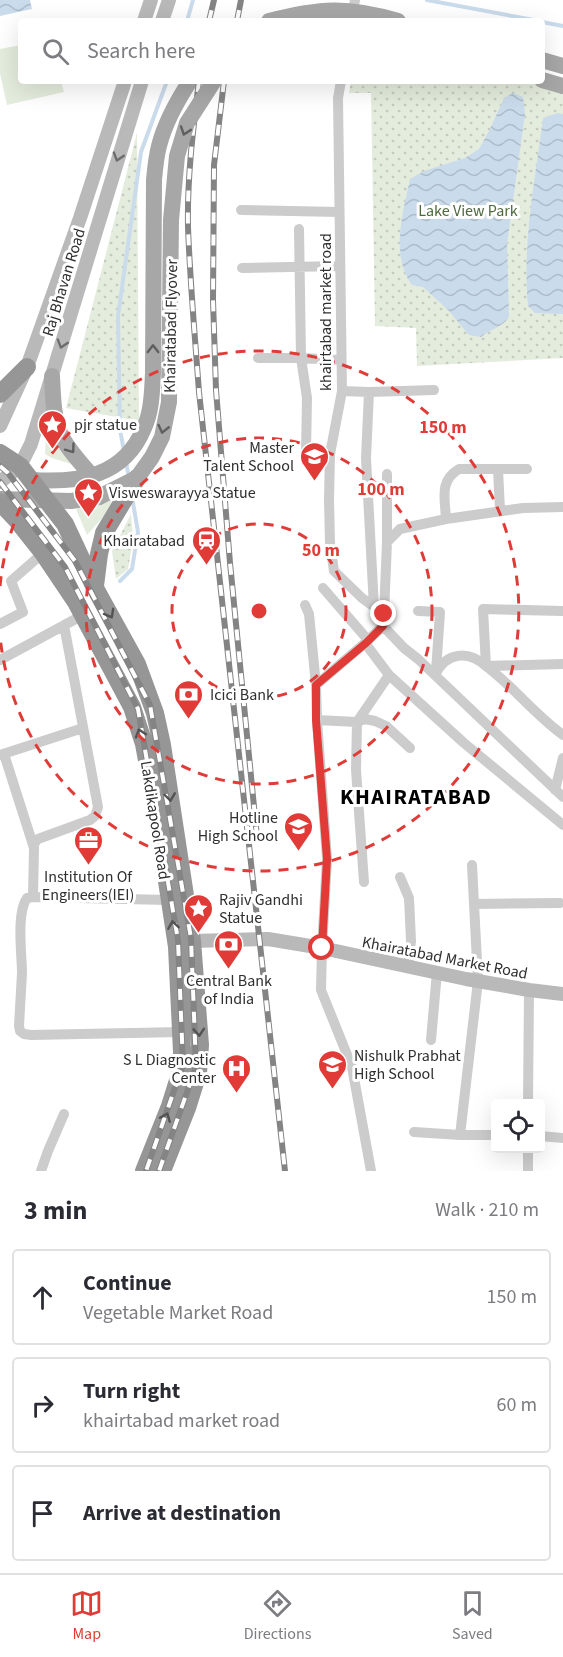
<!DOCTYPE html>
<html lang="en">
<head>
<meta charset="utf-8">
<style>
  body { margin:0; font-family:"Source Sans 3",sans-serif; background:#f2f2f3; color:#2b2b33 }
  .controls { position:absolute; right:18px; bottom:18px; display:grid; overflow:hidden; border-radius:6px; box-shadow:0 6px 24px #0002 }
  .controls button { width:54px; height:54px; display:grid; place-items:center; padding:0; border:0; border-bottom:2px solid #e1e1e2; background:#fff; color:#2b2b33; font:30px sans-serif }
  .stop { position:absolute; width:18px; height:18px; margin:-14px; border:4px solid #e03b37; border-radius:50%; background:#fff }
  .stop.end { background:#e03b37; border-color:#fff; box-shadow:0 2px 6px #0008 }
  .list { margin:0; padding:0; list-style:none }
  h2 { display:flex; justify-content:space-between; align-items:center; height:78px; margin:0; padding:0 24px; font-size:26px }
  h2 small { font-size:20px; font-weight:400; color:#7c7c81 }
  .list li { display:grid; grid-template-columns:39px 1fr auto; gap:18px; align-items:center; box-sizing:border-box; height:96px; margin:0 12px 12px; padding:0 12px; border:2px solid #e1e1e2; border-radius:6px }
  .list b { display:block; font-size:22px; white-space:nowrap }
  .list p { margin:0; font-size:20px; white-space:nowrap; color:#7c7c81 }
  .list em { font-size:20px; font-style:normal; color:#7c7c81 }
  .icon { flex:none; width:33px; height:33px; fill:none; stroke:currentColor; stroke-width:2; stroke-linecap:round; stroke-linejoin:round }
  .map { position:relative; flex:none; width:563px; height:1171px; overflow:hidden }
  .search { position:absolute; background:#fff; box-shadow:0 6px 24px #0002; left:18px; right:18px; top:18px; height:66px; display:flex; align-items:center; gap:15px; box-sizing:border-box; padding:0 21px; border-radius:6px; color:#7c7c81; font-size:22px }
  .sheet { height:402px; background:#fff }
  nav { display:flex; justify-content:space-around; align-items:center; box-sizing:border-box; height:84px; border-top:2px solid #e1e1e2; background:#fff; font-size:16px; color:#7c7c81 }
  nav a { display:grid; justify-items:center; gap:3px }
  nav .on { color:#e03b37 }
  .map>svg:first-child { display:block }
  .green { fill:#e4ecdd }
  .park { fill:url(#park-dots) }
  .water { fill:url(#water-waves) }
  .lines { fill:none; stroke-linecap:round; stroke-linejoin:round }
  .stream { stroke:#cadbeb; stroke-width:4 }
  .street { stroke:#ccc; stroke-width:10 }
  .secondary { stroke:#b9b9b9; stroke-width:14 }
  .primary { stroke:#a7a7a7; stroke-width:16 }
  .highway { stroke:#969696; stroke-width:18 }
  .rail-casing { stroke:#848484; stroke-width:6 }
  .rail { stroke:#fff; stroke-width:4; stroke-dasharray:11; stroke-linecap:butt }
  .primary-bridge { stroke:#a7a7a7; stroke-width:16 }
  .oneway { stroke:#5f5f5f }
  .oneway2 { stroke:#6d6d6d }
  .oneway3 { stroke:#535353 }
  .route { stroke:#e03b37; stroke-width:8 }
  .ring { fill:none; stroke:#e03b37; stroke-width:3; stroke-dasharray:10 8 }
  .labels { text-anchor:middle; stroke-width:6; stroke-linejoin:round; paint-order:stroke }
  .park-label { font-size:16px; fill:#4e6a3d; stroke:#fff }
  .street-label { font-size:16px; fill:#2f2f2f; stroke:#fff }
  .poi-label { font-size:16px; fill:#2f2f2f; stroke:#fff; text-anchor:start }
  .district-label { font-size:22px; font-weight:bold; letter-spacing:1.5px; fill:#000; stroke:#fff }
  .centre { fill:#e03b37; stroke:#fff; stroke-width:3 }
  .ring-label { font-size:18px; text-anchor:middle; font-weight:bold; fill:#e03b37; stroke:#fff; stroke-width:6; stroke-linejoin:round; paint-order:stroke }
</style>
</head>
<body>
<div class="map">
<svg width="563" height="1171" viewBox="0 0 563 1171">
  <defs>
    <pattern id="park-dots" width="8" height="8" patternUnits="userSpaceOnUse" patternTransform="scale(1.5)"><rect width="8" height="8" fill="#e4ecdd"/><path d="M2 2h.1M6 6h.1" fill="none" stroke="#c4cbbe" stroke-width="1.8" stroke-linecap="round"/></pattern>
    <pattern id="water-waves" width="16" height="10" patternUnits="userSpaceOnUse" patternTransform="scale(1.5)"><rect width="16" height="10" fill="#cadbeb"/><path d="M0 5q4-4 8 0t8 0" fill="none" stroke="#aebcca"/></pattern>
  </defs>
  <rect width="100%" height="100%" fill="#fff"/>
  <!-- green -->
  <path class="green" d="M 21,45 L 21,81 L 61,81 L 64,92 L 7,105 L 0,73 L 0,49 Z
    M 47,415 L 71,464 L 52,458 L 45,454 Z
    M 111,501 L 113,506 L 87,535 L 76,509 Z"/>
  <!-- park -->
  <path class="park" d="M 351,81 L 523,81 L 563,92 L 563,358 L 417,366 L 416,328 L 375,326 L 371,93 L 349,93 Z
    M 137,133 L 139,421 L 66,408 Z
    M 131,514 L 133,539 L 128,569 L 116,579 L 112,551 Z"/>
  <!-- water -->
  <path class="water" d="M 0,0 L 30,0 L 32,9 L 0,16 Z
    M 513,93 L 523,97 L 525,114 L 507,244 L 509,317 C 503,327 490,329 481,337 L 469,335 L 448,310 L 423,287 L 412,285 C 390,256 403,212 410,179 L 424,171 L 465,158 L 479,149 L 489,131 L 504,98 Z
    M 558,113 L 563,114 L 563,314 L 535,313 L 528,306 C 522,243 535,181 543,118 Z"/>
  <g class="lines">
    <!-- stream -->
    <path class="stream" d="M 427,0 L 539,21
      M 187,21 L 193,0
      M 542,22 L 563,26
      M 124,451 L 120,430 L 118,316 L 141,152 L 167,81
      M 126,462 L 129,478
      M 120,581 L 132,569 L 138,532 L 132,497"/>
    <!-- street -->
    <path class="street" d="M 351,21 L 355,0
      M 241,210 L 339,212
      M 299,229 L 301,358 L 307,398 L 306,452 L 330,454
      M 242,268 L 340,266
      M 258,358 L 301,358 L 341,360
      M 342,391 L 369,392 L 434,390
      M 369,392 L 366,458 L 374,607
      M 498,469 L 500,510
      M 446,519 C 445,498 439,481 459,469 L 527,469
      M 387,542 L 400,529 L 446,519 L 523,508 L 563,507
      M 323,588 L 368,640
      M 305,605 L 309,614 L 316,685 L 317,720 L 327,859 L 322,948 L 321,990 L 352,1067 L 371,1171
      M 418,611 L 440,612 L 436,671
      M 563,611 L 483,609 L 486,666 C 514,687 534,714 563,735
      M 384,614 L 387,542 L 387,474
      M 0,624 L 23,612 L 11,581 L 43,553
      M 383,626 L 404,648 L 418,659 L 563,797
      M 365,643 L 389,675 L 464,743 L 563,825
      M 0,660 L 83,615
      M 435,675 C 446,652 468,650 486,666 L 563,664
      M 316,685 L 365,643 L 383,626 L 384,614 L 362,598 L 334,571 L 330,543 L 329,500 L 330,454 L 342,391 L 338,98 L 341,81
      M 317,720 L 357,722 L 365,719 L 375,721 L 386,726 L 410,748
      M 4,754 L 34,848
      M 0,755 L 83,728
      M 555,790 L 563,758
      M 400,877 L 409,898 L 411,941 L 408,966
      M 364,882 L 356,770 L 357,722 L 389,675
      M 33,897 L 34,849 L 34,844 L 38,839 L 90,820 L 95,816 L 98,807 L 64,625
      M 169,900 L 33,897 L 27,898 C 16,913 22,955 22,973 C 21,991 20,1008 19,1026 L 20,1031 L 24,1034 L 31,1035 L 182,1032
      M 474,904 L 560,903
      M 431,1040 L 437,972
      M 528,1104 L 529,990
      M 414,1132 L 460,1135 L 496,1135
      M 460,1135 L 478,981 L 472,865
      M 540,1136 L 563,1138
      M 528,1148 L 528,1171
      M 41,1171 L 48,1151 L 64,1114"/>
    <!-- secondary -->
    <path class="secondary" d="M 144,21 L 151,0
      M 162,21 L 169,0
      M 0,426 L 27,367 L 80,218 L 125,81
      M 0,482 L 20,466 L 31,444 L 142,81
      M 192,941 L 268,939 L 322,948 L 466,979 L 529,990 L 563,994"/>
    <!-- primary -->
    <path class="primary" d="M 542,60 L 563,66
      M 542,80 L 563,86
      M 52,376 C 53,395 53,415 60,433 C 67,449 81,463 92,476
      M 32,480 C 79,483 124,477 144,428 C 152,411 152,391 153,373 L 154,180 C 155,169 156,157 159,146 C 165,122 177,101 190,81
      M 0,499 L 71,501 L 99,497"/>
    <!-- highway -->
    <path class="highway" d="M 0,394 L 27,367
      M 0,453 L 20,466 L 65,524 L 95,588 L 137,664 L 155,713 L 162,745 L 192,941 L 200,1045 L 198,1073 L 187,1108 L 162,1171
      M 0,502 L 16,519 L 43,553 L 76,602 L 132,707 L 144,744 L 156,809 L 177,947 L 182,1052 L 181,1071 L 170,1106 L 144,1171
      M 95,586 L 99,554 L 104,533 L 137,478"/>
    <defs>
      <path id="rail" d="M 209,21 L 214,0
        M 237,21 L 241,0
        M 199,81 C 193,130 187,178 188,227 C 190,282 195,337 199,392 L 285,1171
        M 224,81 L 214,165 L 213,300 L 216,390 L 230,563 L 257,837
        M 0,466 L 8,473 L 75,561 L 150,705 L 191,938 L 196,1067 L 159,1171
        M 0,482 L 65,567 L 138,709 L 178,940 L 183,1065 L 146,1171"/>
    </defs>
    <!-- rail casing -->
    <use href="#rail" class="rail-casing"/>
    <!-- rail -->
    <use href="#rail" class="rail"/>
    <!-- primary-bridge -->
    <path class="primary-bridge" d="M 269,21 C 320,8 347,6 398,21
      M 99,497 L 137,478 L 152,457 L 162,437 L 169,402 L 171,220 L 177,156 L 187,123 L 214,81"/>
  </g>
  <!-- one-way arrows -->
  <defs><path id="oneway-chevron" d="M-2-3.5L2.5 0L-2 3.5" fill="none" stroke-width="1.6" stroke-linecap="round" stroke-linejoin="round" transform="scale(1.5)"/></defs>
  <g class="oneway">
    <use href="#oneway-chevron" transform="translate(185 131) rotate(109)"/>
    <use href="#oneway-chevron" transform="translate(153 349) rotate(-90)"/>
    <use href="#oneway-chevron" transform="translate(163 429) rotate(103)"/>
    <use href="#oneway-chevron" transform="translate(71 449) rotate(54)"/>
  </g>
  <g class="oneway2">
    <use href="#oneway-chevron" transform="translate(118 157) rotate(107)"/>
    <use href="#oneway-chevron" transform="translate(62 344) rotate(107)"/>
  </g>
  <g class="oneway3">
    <use href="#oneway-chevron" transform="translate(110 614) rotate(61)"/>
    <use href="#oneway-chevron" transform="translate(140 733) rotate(-108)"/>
    <use href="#oneway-chevron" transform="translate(170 797) rotate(82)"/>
    <use href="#oneway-chevron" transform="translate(173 925) rotate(-99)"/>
    <use href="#oneway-chevron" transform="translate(199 1032) rotate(86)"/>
    <use href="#oneway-chevron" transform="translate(166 1117) rotate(-68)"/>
  </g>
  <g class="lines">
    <!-- route -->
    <path class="route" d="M 322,948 L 327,859 L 316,720 L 316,685 L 366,643 L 383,626 L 384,614"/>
  </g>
  <!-- distance rings -->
  <g class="ring">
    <circle cx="259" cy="611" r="87"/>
    <circle cx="259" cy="611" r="173"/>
    <path d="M0 586A260 260 0 1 1 0 636"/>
  </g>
  <!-- icons -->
  <defs>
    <symbol id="sight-pin" viewBox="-11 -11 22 30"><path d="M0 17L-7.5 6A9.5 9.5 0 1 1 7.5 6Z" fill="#e03b37" stroke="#fff"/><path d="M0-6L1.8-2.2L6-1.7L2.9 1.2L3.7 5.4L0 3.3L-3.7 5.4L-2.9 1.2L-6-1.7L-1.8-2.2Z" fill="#fff"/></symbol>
    <symbol id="university-pin" viewBox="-11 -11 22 30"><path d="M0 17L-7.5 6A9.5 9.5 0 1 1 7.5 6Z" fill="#e03b37" stroke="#fff"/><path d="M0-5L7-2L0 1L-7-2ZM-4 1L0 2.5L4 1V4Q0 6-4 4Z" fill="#fff"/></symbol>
    <symbol id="station-pin" viewBox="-11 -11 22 30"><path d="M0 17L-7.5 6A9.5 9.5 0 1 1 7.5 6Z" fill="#e03b37" stroke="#fff"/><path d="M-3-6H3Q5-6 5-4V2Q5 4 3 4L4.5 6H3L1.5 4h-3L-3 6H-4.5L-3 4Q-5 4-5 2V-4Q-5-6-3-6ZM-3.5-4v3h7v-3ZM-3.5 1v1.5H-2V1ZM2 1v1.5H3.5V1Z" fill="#fff"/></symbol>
    <symbol id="bank-pin" viewBox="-11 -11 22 30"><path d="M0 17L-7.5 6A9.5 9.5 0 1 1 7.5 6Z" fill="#e03b37" stroke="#fff"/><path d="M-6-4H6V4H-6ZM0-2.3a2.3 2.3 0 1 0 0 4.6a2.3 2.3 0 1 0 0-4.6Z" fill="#fff"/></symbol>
    <symbol id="office-pin" viewBox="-11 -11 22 30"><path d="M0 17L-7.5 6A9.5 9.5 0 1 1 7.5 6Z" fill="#e03b37" stroke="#fff"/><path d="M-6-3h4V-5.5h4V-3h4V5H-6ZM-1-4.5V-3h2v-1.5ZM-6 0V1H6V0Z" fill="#fff"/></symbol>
    <symbol id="hospital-pin" viewBox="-11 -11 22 30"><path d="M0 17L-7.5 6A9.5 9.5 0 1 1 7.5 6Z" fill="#e03b37" stroke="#fff"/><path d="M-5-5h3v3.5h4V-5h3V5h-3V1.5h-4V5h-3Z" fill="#fff"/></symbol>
  </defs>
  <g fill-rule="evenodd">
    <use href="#sight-pin" x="36" y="408" width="33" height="45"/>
    <use href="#university-pin" x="298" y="440" width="33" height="45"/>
    <use href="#sight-pin" x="72" y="476" width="33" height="45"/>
    <use href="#station-pin" x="190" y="524" width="33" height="45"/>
    <use href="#bank-pin" x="172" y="678" width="33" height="45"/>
    <use href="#university-pin" x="282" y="810" width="33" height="45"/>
    <use href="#office-pin" x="72" y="824" width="33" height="45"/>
    <use href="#sight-pin" x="182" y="892" width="33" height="45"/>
    <use href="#bank-pin" x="212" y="928" width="33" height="45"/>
    <use href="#university-pin" x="316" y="1048" width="33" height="45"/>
    <use href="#hospital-pin" x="220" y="1052" width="33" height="45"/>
  </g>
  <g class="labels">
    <!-- park labels -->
    <g class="park-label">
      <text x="468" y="216">Lake View Park</text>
    </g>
    <!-- street labels -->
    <g class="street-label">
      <text transform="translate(63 282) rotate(-73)" y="6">Raj Bhavan Road</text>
      <text transform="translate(325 312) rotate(-90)" y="6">khairtabad market road</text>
      <text transform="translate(170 326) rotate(-89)" y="6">Khairatabad Flyover</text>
      <text transform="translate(156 820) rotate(81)" y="6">Lakdikapool Road</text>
      <text transform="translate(445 957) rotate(11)" y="6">Khairatabad Market Road</text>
    </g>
    <!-- poi labels -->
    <g class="poi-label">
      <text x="74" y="430">pjr statue</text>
      <text x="294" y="453" text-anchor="end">Master<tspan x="294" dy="18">Talent School</tspan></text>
      <text x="109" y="498">Visweswarayya Statue</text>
      <text x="185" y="546" text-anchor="end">Khairatabad</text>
      <text x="210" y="700">Icici Bank</text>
      <text x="278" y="823" text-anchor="end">Hotline<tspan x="278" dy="18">High School</tspan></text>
      <text x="88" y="882" text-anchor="middle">Institution Of<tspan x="88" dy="18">Engineers(IEI)</tspan></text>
      <text x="219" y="905">Rajiv Gandhi<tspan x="219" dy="18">Statue</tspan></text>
      <text x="229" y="986" text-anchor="middle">Central Bank<tspan x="229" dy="18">of India</tspan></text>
      <text x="354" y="1061">Nishulk Prabhat<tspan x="354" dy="18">High School</tspan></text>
      <text x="216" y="1065" text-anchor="end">S L Diagnostic<tspan x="216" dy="18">Center</tspan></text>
    </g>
    <!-- district labels -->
    <g class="district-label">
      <text x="416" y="804">KHAIRATABAD</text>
    </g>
  </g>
  <circle cx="259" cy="611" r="9" class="centre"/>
  <g class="ring-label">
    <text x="443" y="433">150 m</text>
    <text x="381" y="495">100 m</text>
    <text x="321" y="556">50 m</text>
  </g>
</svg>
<div class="controls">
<button><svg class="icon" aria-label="locate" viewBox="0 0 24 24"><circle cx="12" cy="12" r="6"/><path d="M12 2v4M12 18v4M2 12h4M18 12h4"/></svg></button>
</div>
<div class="stop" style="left:322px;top:948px"></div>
<div class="stop end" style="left:384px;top:614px"></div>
<div class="search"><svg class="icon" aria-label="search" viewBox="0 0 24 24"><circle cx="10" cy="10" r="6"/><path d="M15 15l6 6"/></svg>Search here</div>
</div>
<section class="sheet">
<h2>3 min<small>Walk · 210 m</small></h2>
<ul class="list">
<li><svg class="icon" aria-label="ahead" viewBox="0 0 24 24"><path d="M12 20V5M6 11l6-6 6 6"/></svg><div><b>Continue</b><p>Vegetable Market Road</p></div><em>150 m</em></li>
<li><svg class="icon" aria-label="right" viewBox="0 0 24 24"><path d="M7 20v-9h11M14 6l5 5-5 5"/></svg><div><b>Turn right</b><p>khairtabad market road</p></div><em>60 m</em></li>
<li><svg class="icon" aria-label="arrive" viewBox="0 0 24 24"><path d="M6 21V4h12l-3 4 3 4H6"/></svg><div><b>Arrive at destination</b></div></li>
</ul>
</section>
<nav>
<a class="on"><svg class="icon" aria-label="map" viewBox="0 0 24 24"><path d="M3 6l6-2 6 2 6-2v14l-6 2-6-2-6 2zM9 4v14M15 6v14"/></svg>Map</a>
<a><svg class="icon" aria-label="directions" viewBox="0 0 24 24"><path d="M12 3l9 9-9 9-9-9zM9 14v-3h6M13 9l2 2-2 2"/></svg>Directions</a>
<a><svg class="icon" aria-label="saved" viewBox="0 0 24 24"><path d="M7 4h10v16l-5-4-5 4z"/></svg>Saved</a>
</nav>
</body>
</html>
